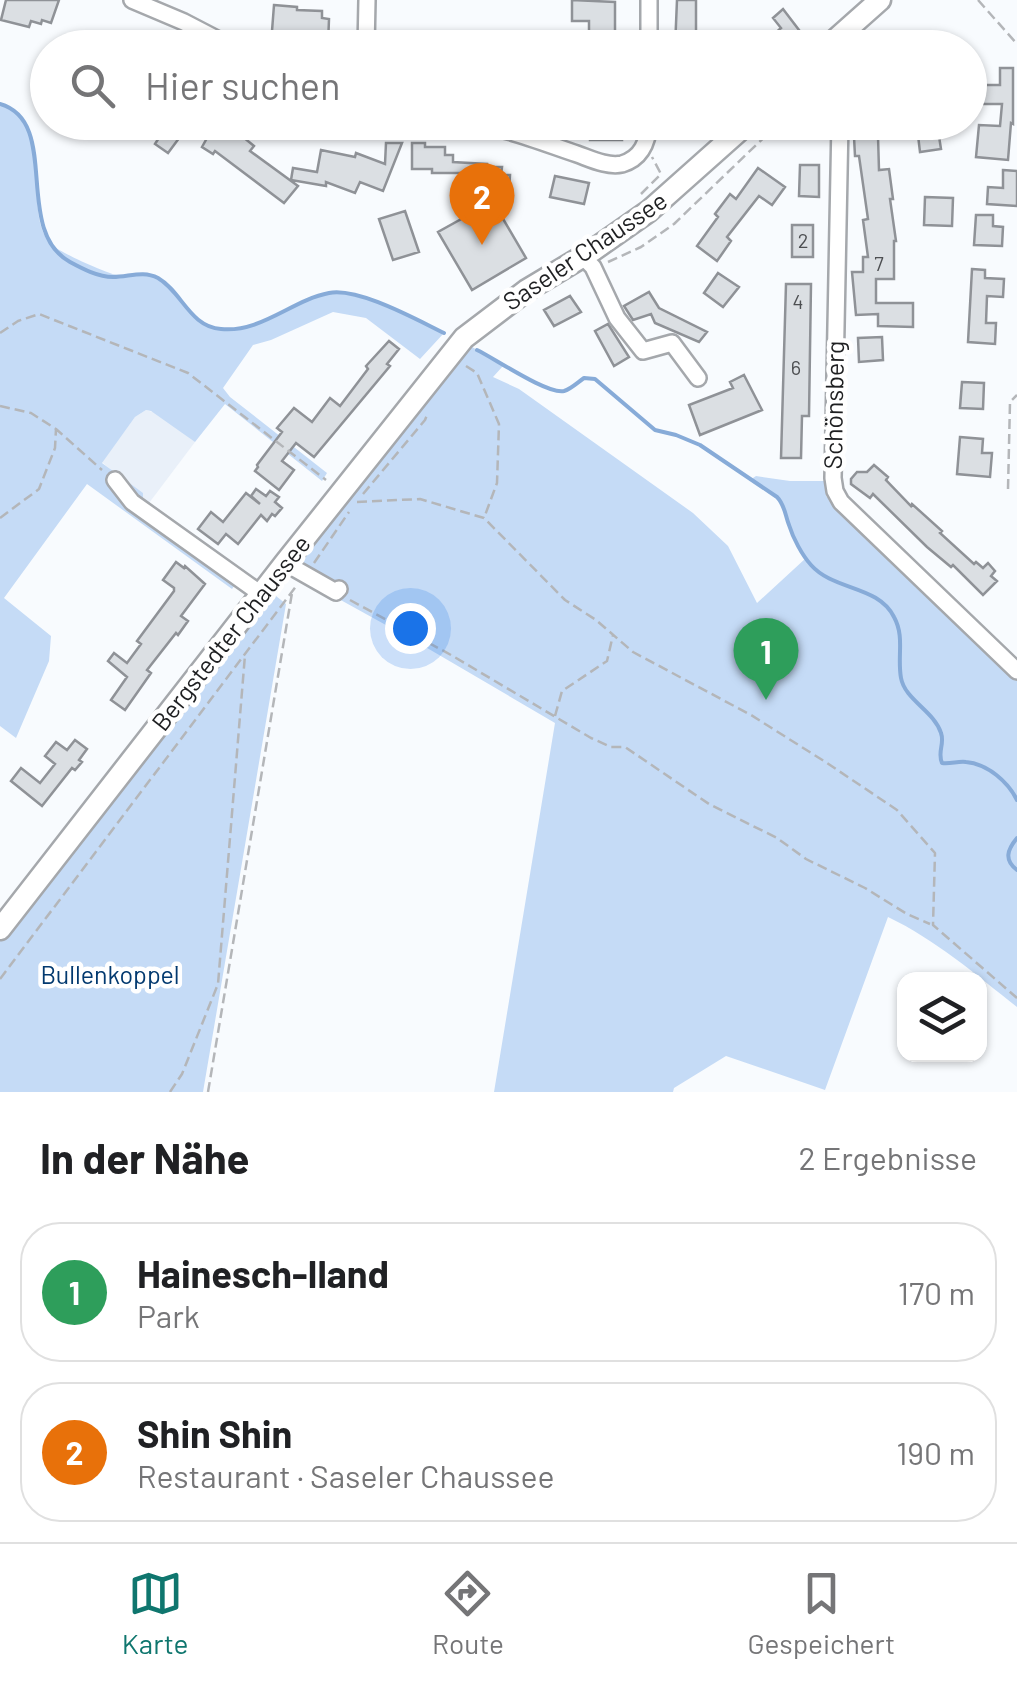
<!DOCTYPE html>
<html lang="de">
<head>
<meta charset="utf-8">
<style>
  body { margin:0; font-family:Barlow,sans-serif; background:#f6f6f6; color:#202124 }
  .controls { position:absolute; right:30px; bottom:30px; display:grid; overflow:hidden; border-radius:20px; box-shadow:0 2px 8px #0004 }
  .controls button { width:90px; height:90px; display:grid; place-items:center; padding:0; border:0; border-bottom:2px solid #e0e0e0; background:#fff; color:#202124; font:50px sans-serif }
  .you { position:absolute; left:410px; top:628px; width:35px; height:35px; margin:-25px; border:8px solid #fff; border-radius:50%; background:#1a73e8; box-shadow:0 0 0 15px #1a73e833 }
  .badge { display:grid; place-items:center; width:65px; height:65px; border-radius:50%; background:#0f766e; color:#fff; font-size:32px; font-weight:700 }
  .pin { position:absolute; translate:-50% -82px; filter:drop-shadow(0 2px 5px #0008) }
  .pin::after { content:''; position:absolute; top:52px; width:35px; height:30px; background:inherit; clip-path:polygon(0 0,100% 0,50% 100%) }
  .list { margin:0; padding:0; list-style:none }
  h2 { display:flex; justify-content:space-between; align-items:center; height:130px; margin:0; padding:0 40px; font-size:42px }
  h2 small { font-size:32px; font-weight:400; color:#757577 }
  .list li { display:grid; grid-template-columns:65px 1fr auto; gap:30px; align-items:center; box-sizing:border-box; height:140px; margin:0 20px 20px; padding:0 20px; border:2px solid #e0e0e0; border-radius:40px }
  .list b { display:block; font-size:38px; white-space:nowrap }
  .list p { margin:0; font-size:32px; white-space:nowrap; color:#757577 }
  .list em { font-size:32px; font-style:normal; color:#757577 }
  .icon { flex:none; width:55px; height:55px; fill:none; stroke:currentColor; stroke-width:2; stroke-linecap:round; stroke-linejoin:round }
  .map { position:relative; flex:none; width:1017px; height:1092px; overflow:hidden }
  .search { position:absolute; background:#fff; box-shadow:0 2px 8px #0004; left:30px; right:30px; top:30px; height:110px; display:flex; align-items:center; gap:25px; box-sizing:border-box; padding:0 35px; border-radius:55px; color:#757577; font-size:38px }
  .sheet { height:450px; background:#fff }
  nav { display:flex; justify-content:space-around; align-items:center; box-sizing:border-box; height:140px; border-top:2px solid #e0e0e0; background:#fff; font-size:28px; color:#757577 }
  nav a { display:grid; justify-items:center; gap:5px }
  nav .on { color:#0f766e }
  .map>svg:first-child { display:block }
  .built { fill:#e9f0f9 }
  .green { fill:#c5dbf6 }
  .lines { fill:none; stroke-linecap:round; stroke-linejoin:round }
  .stream { stroke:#87abd8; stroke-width:4 }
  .building { fill:#dbdfe3; stroke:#8f9297; stroke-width:2.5 }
  .minor-casing { stroke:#a5a8ac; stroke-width:20 }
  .major-casing { stroke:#a5a8ac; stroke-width:25 }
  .path { stroke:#b4b6b9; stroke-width:2.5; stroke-dasharray:10 5; stroke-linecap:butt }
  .minor { stroke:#fff; stroke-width:15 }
  .major { stroke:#fff; stroke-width:20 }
  .labels { text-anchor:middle; stroke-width:9; stroke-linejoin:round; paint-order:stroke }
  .number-label { font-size:20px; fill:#4d4f52 }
  .street-label { font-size:25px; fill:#1e1f21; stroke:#fff }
  .park-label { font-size:25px; fill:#02396f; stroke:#fff }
</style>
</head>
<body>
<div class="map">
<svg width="1017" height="1092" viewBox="0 0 1017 1092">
  <rect width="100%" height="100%" fill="#f8fbfe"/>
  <!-- built -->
  <path class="built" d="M 146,410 L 156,413 L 195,442 L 149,503 L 102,462 L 135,417 Z"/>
  <!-- green -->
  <path class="green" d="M 0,104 C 59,122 19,217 53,246 C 62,253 111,276 122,276 C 132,276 142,272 152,276 C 180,286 186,320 215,328 C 253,339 294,299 330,292 C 359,287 417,320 444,333 L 420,359 L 366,318 L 333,312 L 271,340 L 253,345 L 223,388 L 230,397 L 327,473 L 322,481 L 225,404 L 195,442 L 151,411 L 146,410 L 135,417 L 102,463 L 143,493 L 143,498 L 149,503 L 244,572 L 232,589 L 87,484 L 4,598 L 51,636 L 49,661 L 16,738 L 0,726 Z
    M 469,345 L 503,366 L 493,377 L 519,389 L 693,513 L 728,546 L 757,603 L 806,558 L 792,533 L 781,501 L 750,480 L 756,476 L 790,481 L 825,481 L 826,496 L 1017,676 L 1017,1007 C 975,974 936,940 888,917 L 825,1090 L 726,1056 L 674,1088 L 673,1092 L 494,1092 L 555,723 L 422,645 L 281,567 Z
    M 266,588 L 286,604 L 203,1092 L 0,1092 L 0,931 Z"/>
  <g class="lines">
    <!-- stream -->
    <path class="stream" d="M 0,104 C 62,122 12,230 70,262 C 83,269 98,277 113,277 C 129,277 143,270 158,278 C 182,292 190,327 221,329 C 261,333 292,300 329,293 C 358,287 417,320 444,333
      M 477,350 C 494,358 548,395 564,391 C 571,389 578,382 584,378 L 595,379 L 655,430 L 676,435 L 700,445 L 777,497 C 785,505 785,515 789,525 C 793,538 802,555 811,565 C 834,591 878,585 894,617 C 905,637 897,656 901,678 C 905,700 934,711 941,733 C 945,744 937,752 942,763 C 951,764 958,761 966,762 C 988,764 1008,782 1017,800
      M 1017,838 C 1007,850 1004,860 1017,870"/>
  </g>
  <!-- building -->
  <path class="building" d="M 6,0 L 59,0 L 51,23 L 42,20 L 41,24 L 31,21 L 29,27 L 1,20 Z
    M 572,0 L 615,2 L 615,48 L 589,48 L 589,21 L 572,21 Z
    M 677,0 L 696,0 L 696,48 L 675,48 Z
    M 274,5 L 297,7 L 297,10 L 322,11 L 322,18 L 329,19 L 328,45 L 309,44 L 310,34 L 272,31 Z
    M 783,9 L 802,34 L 788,48 L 759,48 L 781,28 L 773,18 Z
    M 1000,68 L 1013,68 L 1013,124 L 1011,123 L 1008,160 L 976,157 L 979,125 L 1000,126 L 1002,104 L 982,104 L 982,85 L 1000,85 Z
    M 169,122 L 191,122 L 168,153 L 155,144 Z
    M 216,122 L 235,122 L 232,128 L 254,146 L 250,151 L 298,186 L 284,203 L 215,151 L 213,154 L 202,147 Z
    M 590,123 L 621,123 L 622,140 L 590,140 Z
    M 937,124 L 941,149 L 920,152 L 917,127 Z
    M 878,136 L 879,170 L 889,169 L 893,199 L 890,199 L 896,241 L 894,241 L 894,279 L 876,279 L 876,303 L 913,303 L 913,327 L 878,326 L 878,314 L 856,315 L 852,272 L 863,272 L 863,257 L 868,257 L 863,220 L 868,219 L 859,156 L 855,156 L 854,137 Z
    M 386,143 L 402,143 L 383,191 L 360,182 L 355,193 L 326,182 L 326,186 L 291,180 L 293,168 L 317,172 L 321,150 L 355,157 L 356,153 L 385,164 Z
    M 412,143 L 425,143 L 425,147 L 445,147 L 445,155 L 453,155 L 453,162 L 487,164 L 487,167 L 502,167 L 501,175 L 510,175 L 509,190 L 470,188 L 470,173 L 432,173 L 432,169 L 412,169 Z
    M 800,165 L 819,165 L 819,197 L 799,196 Z
    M 758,168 L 785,187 L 772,205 L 759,196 L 727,237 L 731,241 L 717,261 L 697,246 L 718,217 L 715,214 L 730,194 L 736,199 Z
    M 1003,170 L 1017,171 L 1017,206 L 987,204 L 988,187 L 1003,188 Z
    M 555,176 L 589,183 L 584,204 L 550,197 Z
    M 501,197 L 499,212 L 526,258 L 472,290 L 438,232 Z
    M 925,197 L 953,198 L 952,226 L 924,225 Z
    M 405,211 L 419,252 L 393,260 L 379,219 Z
    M 976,215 L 993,215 L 993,226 L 1003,227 L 1002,246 L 974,245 Z
    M 792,225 L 813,225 L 813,257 L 792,257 Z
    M 972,269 L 985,270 L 985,278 L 1004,279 L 1003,297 L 987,296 L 986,323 L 996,323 L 995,344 L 968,342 Z
    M 718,273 L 739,287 L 723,307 L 704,293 Z
    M 786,284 L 811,284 L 809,416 L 802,416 L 801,458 L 781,458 Z
    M 649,292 L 659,308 L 707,332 L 699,342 L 655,323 L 651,314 L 633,320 L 624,306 Z
    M 570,296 L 581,312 L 554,326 L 544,310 Z
    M 608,324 L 629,357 L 614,366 L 595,331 Z
    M 882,337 L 883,360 L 859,362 L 858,338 Z
    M 389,341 L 399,349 L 387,364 L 390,366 L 314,457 L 296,443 L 282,461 L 294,470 L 279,490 L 255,471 L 258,467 L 257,465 L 282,432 L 277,428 L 294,408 L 312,422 L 330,398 L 340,406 L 368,369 L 366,366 Z
    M 744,375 L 762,410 L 700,435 L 689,405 L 733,388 L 730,382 Z
    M 962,382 L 984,383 L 983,409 L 960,408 Z
    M 960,437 L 983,439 L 982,453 L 992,453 L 990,477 L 957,474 Z
    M 874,465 L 888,477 L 886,480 L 911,506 L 912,504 L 942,531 L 940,533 L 974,564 L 976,562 L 983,568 L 988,563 L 995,571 L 991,576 L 997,581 L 983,595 L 953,565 L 951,567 L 927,547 L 873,494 L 870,498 L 851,484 L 851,479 L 857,472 L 867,472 Z
    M 256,489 L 266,496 L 270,491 L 279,497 L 275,502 L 282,508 L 275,516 L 272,514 L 267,521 L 261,515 L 238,544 L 226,534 L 218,544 L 198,529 L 211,512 L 223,522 L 246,493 L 260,504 L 251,496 Z
    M 176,562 L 184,568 L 185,566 L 205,584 L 181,616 L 188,621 L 178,635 L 176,633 L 147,670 L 151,673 L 125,710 L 111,700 L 127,677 L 108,661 L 114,653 L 127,663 L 141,644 L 137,641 L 174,591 L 174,588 L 163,580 Z
    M 75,740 L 87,749 L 79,760 L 82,762 L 75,770 L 72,768 L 42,806 L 11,781 L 21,768 L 40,783 L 55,764 L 45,756 L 56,742 L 67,750 Z"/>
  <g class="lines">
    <defs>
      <path id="minor" d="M 132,0 L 184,22 L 234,48
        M 649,0 L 649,48
        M 366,48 L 367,0
        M 403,122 C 423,124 444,122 465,123 C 503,126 541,142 577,154 C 591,159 607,167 622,164 C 642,158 648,142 649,122
        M 840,122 L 833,478 L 835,491 L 841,502 L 1017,671
        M 582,256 L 593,267 L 617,318 L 643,351 L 672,343 L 698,378
        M 115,480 L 132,502 L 261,594
        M 285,563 L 336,592 L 339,589"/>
      <path id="major" d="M 826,48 L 880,0
        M 0,929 L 285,563 L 464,338 L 527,290 L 592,251 L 649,211 L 749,122"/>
    </defs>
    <!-- minor casing -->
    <use href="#minor" class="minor-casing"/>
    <!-- major casing -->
    <use href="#major" class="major-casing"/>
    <!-- path -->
    <path class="path" d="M 978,0 L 1017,44
      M 641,194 L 661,174 L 652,157
      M 608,262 L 641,247 L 674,224 L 780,122
      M 0,333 L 18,321 L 39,314 L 188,373 L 326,480
      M 466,366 L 477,373 L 499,424 L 497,483 L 484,518
      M 0,406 L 31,413 L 56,429 L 102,470
      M 1008,489 L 1010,402 L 1017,395
      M 363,494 L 425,420 L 427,415
      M 357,502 L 420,499 L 484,518 L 565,600 L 596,620 L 633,652 L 751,715 L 827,763 L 897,810 L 935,853 L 933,925 L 1017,998
      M 0,518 L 39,489 L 55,448 L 56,429
      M 314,563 L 349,512
      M 350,600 L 451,655 L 591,738 L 611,747 L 625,747 L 709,804 L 777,838 L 806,859 L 865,888 L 907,914 L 930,924
      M 555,716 L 562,691 L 607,661 L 613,635
      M 0,979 L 297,585
      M 170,1092 L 182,1074 L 218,984 L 245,655
      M 208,1092 L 292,593"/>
    <!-- minor -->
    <use href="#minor" class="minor"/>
    <!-- major -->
    <use href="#major" class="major"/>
  </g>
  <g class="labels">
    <!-- number labels -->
    <g class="number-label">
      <text x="803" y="248">2</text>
      <text x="879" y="271">7</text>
      <text x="798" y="309">4</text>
      <text x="796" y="375">6</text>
    </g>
    <!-- street labels -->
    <g class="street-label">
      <text transform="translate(585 251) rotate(-34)" y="9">Saseler Chaussee</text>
      <text transform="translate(834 405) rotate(-89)" y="9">Schönsberg</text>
      <text transform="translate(231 633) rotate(-52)" y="9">Bergstedter Chaussee</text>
    </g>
    <!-- park labels -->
    <g class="park-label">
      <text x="110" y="984">Bullenkoppel</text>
    </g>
  </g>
</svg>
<div class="controls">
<button><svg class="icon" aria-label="layers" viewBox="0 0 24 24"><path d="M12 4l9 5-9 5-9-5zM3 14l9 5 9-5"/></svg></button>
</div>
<div class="you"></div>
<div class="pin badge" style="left:766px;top:700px;background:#2e9e5b">1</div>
<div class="pin badge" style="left:482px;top:245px;background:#e8710a">2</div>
<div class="search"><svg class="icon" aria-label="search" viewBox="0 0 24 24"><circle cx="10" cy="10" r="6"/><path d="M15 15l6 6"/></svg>Hier suchen</div>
</div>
<section class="sheet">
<h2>In der Nähe<small>2 Ergebnisse</small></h2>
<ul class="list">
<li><span class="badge" style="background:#2e9e5b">1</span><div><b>Hainesch-Iland</b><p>Park</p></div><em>170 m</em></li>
<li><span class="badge" style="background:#e8710a">2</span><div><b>Shin Shin</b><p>Restaurant · Saseler Chaussee</p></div><em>190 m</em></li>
</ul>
</section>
<nav>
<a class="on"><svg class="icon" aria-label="map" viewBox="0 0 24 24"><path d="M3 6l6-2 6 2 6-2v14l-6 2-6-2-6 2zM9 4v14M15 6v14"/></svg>Karte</a>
<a><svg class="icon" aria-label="directions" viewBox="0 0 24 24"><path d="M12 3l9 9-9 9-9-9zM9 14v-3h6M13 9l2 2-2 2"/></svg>Route</a>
<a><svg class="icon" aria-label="saved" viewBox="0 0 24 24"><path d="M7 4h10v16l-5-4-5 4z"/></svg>Gespeichert</a>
</nav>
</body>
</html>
